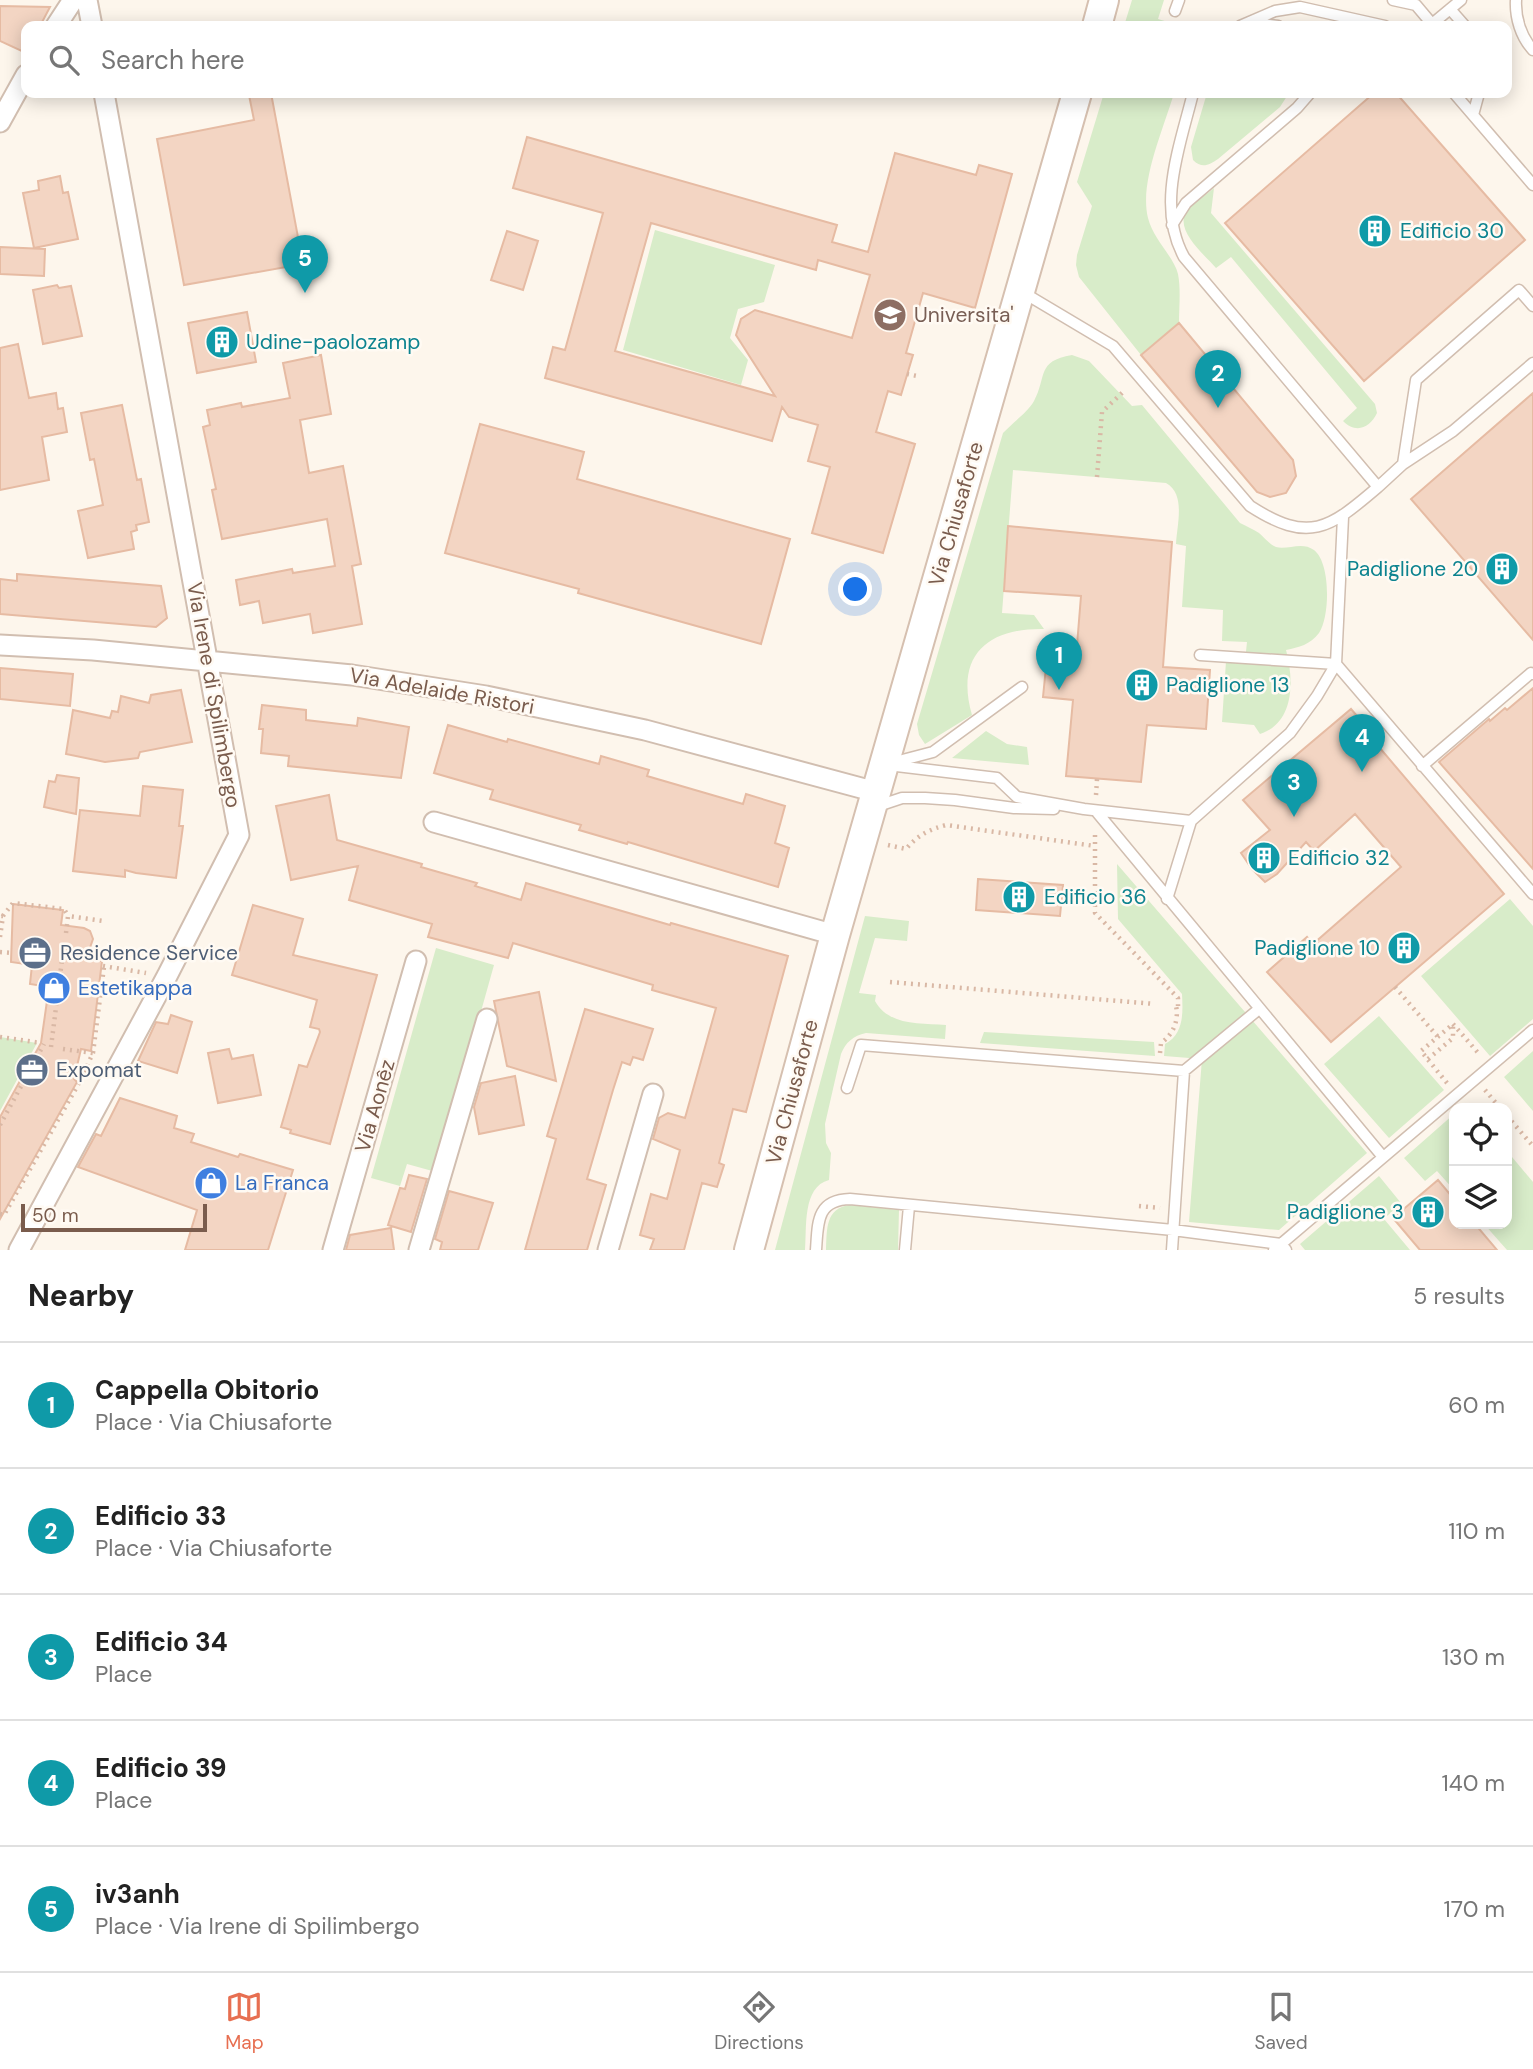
<!DOCTYPE html>
<html lang="en">
<head>
<meta charset="utf-8">
<style>
  body { margin:0; font-family:"DM Sans",sans-serif; background:#f2f2f2; color:#222 }
  .controls { position:absolute; right:21px; bottom:21px; display:grid; overflow:hidden; border-radius:14px; box-shadow:0 4px 18px #0003 }
  .controls button { width:63px; height:63px; display:grid; place-items:center; padding:0; border:0; border-bottom:2px solid #e0e0e0; background:#fff; color:#222; font:35px sans-serif }
  .scale { position:absolute; left:21px; bottom:18px; width:186px; box-sizing:border-box; padding-left:7px; border:4px solid #7a5c4d; border-top:0; font-size:19px; line-height:24px; white-space:nowrap; color:#7a5c4d; -webkit-text-stroke:5px #fffaf3; paint-order:stroke }
  .you { position:absolute; left:856px; top:590px; width:24px; height:24px; margin:-18px; border:5px solid #fff; border-radius:50%; background:#1a73e8; box-shadow:0 0 0 10px #1a73e833 }
  .badge { display:grid; place-items:center; width:46px; height:46px; border-radius:50%; background:#e76f51; color:#fff; font-size:23px; font-weight:700 }
  .pin { position:absolute; translate:-50% -58px; filter:drop-shadow(0 2px 4px #0008) }
  .pin::after { content:''; position:absolute; top:37px; width:24px; height:21px; background:inherit; clip-path:polygon(0 0,100% 0,50% 100%) }
  .list { margin:0; padding:0; list-style:none }
  h2 { display:flex; justify-content:space-between; align-items:center; height:91px; margin:0; padding:0 28px; font-size:30px }
  h2 small { font-size:23px; font-weight:400; color:#767676 }
  .list li { display:grid; grid-template-columns:46px 1fr auto; gap:21px; align-items:center; box-sizing:border-box; height:126px; padding:0 28px; border-top:2px solid #e0e0e0 }
  .list b { display:block; font-size:26px; white-space:nowrap }
  .list p { margin:0; font-size:23px; white-space:nowrap; color:#767676 }
  .list em { font-size:23px; font-style:normal; color:#767676 }
  .icon { flex:none; width:38px; height:38px; fill:none; stroke:currentColor; stroke-width:2; stroke-linecap:round; stroke-linejoin:round }
  .map { position:relative; flex:none; width:1533px; height:1250px; overflow:hidden }
  .search { position:absolute; background:#fff; box-shadow:0 4px 18px #0003; left:21px; right:21px; top:21px; height:77px; display:flex; align-items:center; gap:18px; box-sizing:border-box; padding:0 24px; border-radius:14px; color:#767676; font-size:26px }
  .sheet { height:721px; background:#fff }
  nav { display:flex; justify-content:space-around; align-items:center; box-sizing:border-box; height:98px; border-top:2px solid #e0e0e0; background:#fff; font-size:19px; color:#767676 }
  nav a { display:grid; justify-items:center; gap:4px }
  nav .on { color:#e76f51 }
  .map>svg:first-child { display:block }
  .green { fill:#d8ecc9 }
  .building { fill:#f3d5c3; stroke:#e6bba3; stroke-width:2; fill-rule:evenodd }
  .lines { fill:none; stroke-linecap:round; stroke-linejoin:round }
  .lane-casing { stroke:#d1beb0; stroke-width:13 }
  .street-casing { stroke:#d1beb0; stroke-width:23 }
  .secondary-casing { stroke:#d6c0b0; stroke-width:32 }
  .path { stroke:#d9b8a5; stroke-width:4.5; stroke-dasharray:2 5; stroke-linecap:butt }
  .lane { stroke:#fff; stroke-width:10 }
  .street { stroke:#fff; stroke-width:19 }
  .secondary { stroke:#fff; stroke-width:28 }
  .labels { text-anchor:middle; stroke-width:5; stroke-linejoin:round; paint-order:stroke }
  .culture-label { font-size:21px; fill:#0d838f; stroke:#fffaf3; text-anchor:start }
  .education-label { font-size:21px; fill:#785e54; stroke:#fffaf3; text-anchor:start }
  .street-label { font-size:21px; fill:#7a5c4d; stroke:#fffaf3 }
  .service-label { font-size:21px; fill:#4e5e75; stroke:#fffaf3; text-anchor:start }
  .shop-label { font-size:21px; fill:#366cbe; stroke:#fffaf3; text-anchor:start }
</style>
</head>
<body>
<div class="map">
<svg width="1533" height="1250" viewBox="0 0 1533 1250">
  <rect width="100%" height="100%" fill="#fdf6ec"/>
  <!-- green -->
  <path class="green" d="M 1132,0 L 1164,0 L 1158,19 L 1181,26 L 1124,26 Z
    M 1104,93 L 1174,93 C 1164,128 1139,182 1148,218 C 1153,239 1174,257 1178,274 C 1181,289 1179,308 1179,323 L 1141,355 L 1079,277 L 1076,265 L 1077,255 L 1092,206 L 1077,182 Z
    M 1207,93 L 1289,93 L 1280,107 L 1218,159 C 1209,165 1202,169 1193,160 L 1191,147 Z
    M 1214,188 L 1211,213 L 1375,404 L 1377,413 C 1370,428 1356,434 1343,421 L 1357,408 L 1231,257 L 1216,268 C 1205,255 1173,230 1187,210 C 1194,202 1206,195 1214,188 Z
    M 655,230 L 775,265 L 764,302 L 738,309 L 730,338 L 748,360 L 741,385 L 623,350 Z
    M 1072,355 L 1089,361 L 1132,406 L 1142,405 L 1240,523 C 1246,526 1253,529 1259,533 C 1264,537 1270,545 1276,547 C 1288,550 1302,541 1314,550 C 1331,563 1330,617 1319,633 C 1310,645 1299,647 1286,650 C 1294,679 1295,723 1260,734 L 1254,725 L 1222,722 L 1226,661 L 1245,661 L 1247,642 L 1222,641 L 1223,610 L 1182,607 L 1186,546 L 1176,544 C 1177,524 1186,494 1166,483 L 1013,470 L 1002,613 L 1034,615 L 1044,629 C 987,628 955,656 972,715 L 925,744 L 919,735 L 917,724 L 1003,433 C 1012,423 1027,413 1034,401 C 1047,377 1036,361 1072,355 Z
    M 986,731 L 1007,744 L 1027,747 L 1029,765 L 952,758 Z
    M 1117,864 L 1367,1153 L 1279,1230 L 1189,1222 L 1202,1059 L 1164,1056 L 1165,1044 C 1184,1034 1183,1013 1182,994 L 1118,919 Z
    M 1510,899 L 1533,926 L 1533,1019 L 1490,1056 L 1421,976 Z
    M 865,916 L 909,921 L 907,941 L 875,938 L 859,993 L 876,995 L 875,1001 C 889,1026 920,1023 946,1025 L 945,1039 L 866,1033 C 853,1036 846,1042 841,1054 L 825,1124 L 826,1143 L 831,1153 L 829,1180 C 802,1187 807,1228 805,1250 L 775,1250 Z
    M 436,948 L 494,965 L 436,1172 L 407,1164 L 400,1186 L 371,1178 Z
    M 1379,1016 L 1444,1090 L 1389,1138 L 1324,1064 Z
    M 984,1032 L 1154,1042 L 1155,1056 L 980,1043 Z
    M 0,1037 L 37,1043 L 0,1111 Z
    M 1533,1051 L 1533,1111 L 1504,1077 Z
    M 1454,1114 L 1454,1190 L 1437,1171 L 1425,1181 L 1404,1158 Z
    M 1507,1151 L 1533,1182 L 1533,1250 L 1507,1250 L 1484,1224 L 1507,1224 Z
    M 1379,1176 L 1401,1203 L 1384,1219 L 1410,1250 L 1305,1250 L 1300,1244 Z
    M 850,1205 L 899,1210 L 898,1250 L 826,1250 C 827,1230 825,1208 850,1205 Z"/>
  <!-- building -->
  <path class="building" d="M 0,6 L 50,7 L 40,26 L 26,26 L 26,53 L 0,41 Z
    M 262,93 L 271,93 L 303,264 L 184,285 L 157,139 L 254,120 L 249,95 Z
    M 1374,93 L 1396,93 L 1525,240 L 1364,381 L 1225,223 Z
    M 527,137 L 837,225 L 832,242 L 868,252 L 895,153 L 976,175 L 979,165 L 1012,174 L 975,308 L 923,293 L 906,353 L 913,355 L 901,395 L 888,391 L 876,432 L 915,444 L 883,553 L 812,533 L 830,467 L 808,461 L 818,425 L 789,417 L 782,407 L 772,441 L 545,378 L 553,347 L 565,350 L 603,213 L 513,188 ZM 651,223 L 816,270 L 818,260 L 870,275 L 852,338 L 755,310 L 741,319 L 736,335 L 775,396 L 615,351 Z
    M 60,176 L 63,193 L 68,192 L 78,239 L 34,248 L 23,193 L 39,190 L 38,181 Z
    M 507,231 L 538,241 L 523,290 L 491,280 Z
    M 0,247 L 45,249 L 44,276 L 0,274 Z
    M 57,285 L 59,288 L 71,286 L 82,336 L 43,344 L 33,290 Z
    M 247,312 L 256,362 L 197,373 L 188,323 Z
    M 1179,323 L 1293,460 L 1296,476 L 1286,493 L 1270,497 L 1257,492 L 1141,355 Z
    M 18,344 L 29,398 L 56,393 L 58,409 L 63,408 L 67,432 L 42,437 L 49,480 L 0,490 L 0,348 Z
    M 321,355 L 331,414 L 300,420 L 309,473 L 343,466 L 361,564 L 352,566 L 362,624 L 313,633 L 310,614 L 263,623 L 259,601 L 240,605 L 236,580 L 292,569 L 293,573 L 335,566 L 327,519 L 222,539 L 212,490 L 216,489 L 203,427 L 210,425 L 207,410 L 241,403 L 242,407 L 290,398 L 283,363 Z
    M 1533,393 L 1533,640 L 1411,499 Z
    M 122,405 L 137,480 L 141,479 L 149,522 L 136,525 L 137,530 L 131,532 L 134,549 L 88,558 L 78,511 L 103,505 L 94,459 L 90,460 L 81,413 Z
    M 480,424 L 584,452 L 577,479 L 790,539 L 761,644 L 578,593 L 579,589 L 445,553 Z
    M 1008,526 L 1172,542 L 1163,667 L 1210,670 L 1206,729 L 1147,725 L 1141,782 L 1066,776 L 1073,700 L 1043,697 L 1046,667 L 1075,670 L 1081,596 L 1004,591 Z
    M 17,574 L 161,586 L 167,618 L 156,627 L 0,614 L 0,579 L 17,581 Z
    M 0,668 L 73,674 L 70,706 L 0,699 Z
    M 1533,688 L 1533,869 L 1439,762 L 1489,719 L 1490,721 L 1505,708 L 1507,710 Z
    M 181,690 L 192,742 L 140,752 L 138,758 L 105,762 L 66,754 L 73,710 L 110,718 L 112,711 L 118,712 L 121,696 L 149,703 L 151,695 Z
    M 262,705 L 306,710 L 306,720 L 357,726 L 358,718 L 409,727 L 401,778 L 288,766 L 289,756 L 261,753 L 263,729 L 259,729 Z
    M 1351,709 L 1382,745 L 1379,747 L 1504,894 L 1331,1042 L 1267,972 L 1307,937 L 1313,944 L 1401,867 L 1355,814 L 1314,851 L 1306,842 L 1277,874 L 1265,882 L 1252,869 L 1241,853 L 1270,830 L 1243,800 Z
    M 448,725 L 507,742 L 508,739 L 599,764 L 601,756 L 649,770 L 647,776 L 743,804 L 746,794 L 785,806 L 775,843 L 789,848 L 778,887 L 628,842 L 627,844 L 579,830 L 581,825 L 490,799 L 493,790 L 434,773 Z
    M 57,775 L 79,778 L 76,814 L 44,807 L 49,781 L 55,782 Z
    M 143,786 L 183,790 L 179,826 L 183,826 L 176,878 L 136,873 L 125,870 L 125,877 L 73,871 L 80,810 L 140,816 Z
    M 329,795 L 337,840 L 422,864 L 421,867 L 477,883 L 475,886 L 521,900 L 526,883 L 670,925 L 671,923 L 788,956 L 746,1112 L 733,1109 L 719,1163 L 724,1165 L 717,1187 L 702,1183 L 684,1250 L 650,1250 L 654,1239 L 640,1235 L 651,1194 L 667,1199 L 680,1150 L 653,1139 L 659,1118 L 668,1113 L 685,1118 L 716,1008 L 652,990 L 653,985 L 513,943 L 508,958 L 428,937 L 432,924 L 349,900 L 358,866 L 291,880 L 276,806 Z
    M 978,879 L 1063,885 L 1060,916 L 976,910 Z
    M 13,904 L 63,910 L 61,925 L 84,928 L 90,931 L 93,939 L 86,959 L 102,961 L 91,1051 L 81,1049 L 74,1079 L 77,1082 L 0,1219 L 0,1117 L 41,1043 L 49,987 L 30,984 L 32,965 L 11,962 Z
    M 253,905 L 303,919 L 293,955 L 377,975 L 330,1144 L 290,1133 L 291,1130 L 281,1127 L 299,1065 L 307,1067 L 320,1032 L 319,1029 L 310,1027 L 317,1000 L 232,975 Z
    M 539,992 L 556,1081 L 507,1066 L 494,1001 Z
    M 585,1009 L 653,1029 L 643,1060 L 633,1057 L 630,1065 L 622,1062 L 613,1090 L 587,1179 L 606,1185 L 587,1250 L 525,1250 L 556,1139 L 547,1136 Z
    M 171,1015 L 192,1022 L 177,1073 L 138,1061 L 156,1022 L 168,1024 Z
    M 229,1049 L 232,1059 L 253,1055 L 261,1095 L 218,1103 L 208,1053 Z
    M 515,1076 L 524,1125 L 479,1134 L 474,1107 L 481,1083 Z
    M 120,1098 L 177,1116 L 174,1128 L 194,1134 L 191,1142 L 238,1157 L 240,1154 L 293,1170 L 268,1250 L 185,1250 L 197,1210 L 78,1167 L 96,1134 L 101,1136 Z
    M 409,1175 L 427,1179 L 411,1232 L 388,1225 L 400,1188 L 405,1189 Z
    M 1438,1180 L 1454,1199 L 1454,1224 L 1475,1224 L 1497,1250 L 1420,1250 L 1393,1218 Z
    M 449,1191 L 493,1203 L 478,1250 L 440,1250 L 442,1242 L 435,1239 Z
    M 391,1228 L 394,1250 L 346,1250 L 350,1235 Z"/>
  <g class="lines">
    <defs>
      <path id="lane" d="M 1393,0 L 1416,5 L 1432,24 L 1461,0
        M 1516,0 C 1515,18 1521,37 1533,50
        M 1450,9 L 1465,26
        M 1175,11 L 1179,0
        M 1254,23 L 1278,26
        M 1240,26 L 1275,11 L 1300,7 L 1385,26
        M 1193,93 C 1180,146 1156,206 1184,257 L 1378,487 L 1403,464 L 1453,431 L 1533,363
        M 1454,93 L 1533,185
        M 1473,115 L 1479,93
        M 1172,225 L 1186,203 L 1297,108 L 1310,93
        M 1024,293 L 1113,346 L 1250,506 C 1309,544 1329,529 1378,487
        M 1403,464 L 1416,380 L 1519,290 L 1533,306
        M 1200,655 L 1336,664 L 1533,894
        M 891,763 L 933,752 L 1022,687
        M 888,765 L 997,778 L 1017,797 L 1084,809 L 1191,821 L 1290,733 L 1317,696 L 1336,664 L 1343,517
        M 1422,766 L 1531,673 L 1533,674
        M 875,807 L 902,798 L 925,798 L 955,800 L 1014,808 L 1054,809
        M 1096,811 L 1383,1157
        M 1167,899 L 1191,821
        M 847,1088 L 861,1045 L 1184,1071 L 1259,1009
        M 816,1250 C 818,1223 816,1200 850,1199 L 1173,1230 L 1281,1244 L 1286,1250
        M 905,1250 L 909,1206
        M 1172,1250 L 1184,1071
        M 1274,1250 L 1533,1030"/>
      <path id="street" d="M 87,0 L 92,26
        M 56,26 L 73,0
        M 0,122 L 26,75
        M 0,645 L 93,650 L 352,675 L 486,696 L 645,730 L 876,792
        M 434,822 L 835,935
        M 19,1250 L 167,976 L 239,835 L 104,93
        M 333,1250 L 416,961
        M 419,1250 L 487,1019
        M 608,1250 L 653,1094"/>
      <path id="secondary" d="M 1097,26 L 1104,0
        M 749,1250 L 835,935 L 1077,93"/>
    </defs>
    <!-- lane casing -->
    <use href="#lane" class="lane-casing"/>
    <!-- street casing -->
    <use href="#street" class="street-casing"/>
    <!-- secondary casing -->
    <use href="#secondary" class="secondary-casing"/>
    <!-- path -->
    <path class="path" d="M 907,374 L 917,376
      M 1097,477 L 1102,412 L 1124,391
      M 1096,795 L 1097,779
      M 1095,835 L 1095,913 L 1178,998 L 1178,1006
      M 888,845 L 906,849 C 918,835 928,830 946,825 L 1095,846
      M 3,916 L 13,903 L 64,909 L 68,916
      M 66,933 L 68,916 L 103,921
      M 0,937 L 3,916 L 1,916
      M 0,952 L 13,953
      M 103,966 L 146,973
      M 890,982 L 1155,1004
      M 1395,987 L 1438,1037
      M 1453,1024 L 1480,1055
      M 0,1037 L 41,1043
      M 51,1047 L 62,960
      M 63,1049 L 93,1053
      M 1160,1053 L 1161,1043 C 1174,1034 1179,1019 1176,1006
      M 1428,1059 L 1453,1038 L 1453,1024
      M 1447,1083 L 1421,1051 L 1453,1024
      M 1485,1090 L 1500,1108
      M 1507,1116 L 1533,1146
      M 0,1125 L 44,1044
      M 1139,1206 L 1160,1208
      M 0,1214 L 4,1215 L 79,1083 L 93,1053 L 104,967"/>
    <!-- lane -->
    <use href="#lane" class="lane"/>
    <!-- street -->
    <use href="#street" class="street"/>
    <!-- secondary -->
    <use href="#secondary" class="secondary"/>
  </g>
  <!-- icons -->
  <defs>
    <symbol id="building-disc" viewBox="-11 -11 22 22"><circle r="9.5" fill="#0f9aa8" stroke="#fffaf3"/><path d="M-4-6H4V6H1V3H-1V6H-4ZM-2.5-4.3h1.7v1.8h-1.7ZM.8-4.3h1.7v1.8H.8ZM-2.5-1h1.7V.8h-1.7ZM.8-1h1.7V.8H.8Z" fill="#fff"/></symbol>
    <symbol id="school-disc" viewBox="-11 -11 22 22"><circle r="9.5" fill="#8d6e63" stroke="#fffaf3"/><path d="M0-5L7-2L0 1L-7-2ZM-4 1L0 2.5L4 1V4Q0 6-4 4Z" fill="#fff"/></symbol>
    <symbol id="office-disc" viewBox="-11 -11 22 22"><circle r="9.5" fill="#5c6f8a" stroke="#fffaf3"/><path d="M-6-3h4V-5.5h4V-3h4V5H-6ZM-1-4.5V-3h2v-1.5ZM-6 0V1H6V0Z" fill="#fff"/></symbol>
    <symbol id="shop-disc" viewBox="-11 -11 22 22"><circle r="9.5" fill="#3f7fe0" stroke="#fffaf3"/><path d="M-5-2.5h2.3a2.7 3.5 0 0 1 5.4 0H5L5.5 6h-11ZM-1.5-2.5h3a1.5 2.3 0 0 0-3 0Z" fill="#fff"/></symbol>
  </defs>
  <g fill-rule="evenodd">
    <use href="#building-disc" x="1356" y="212" width="38" height="38"/>
    <use href="#school-disc" x="871" y="296" width="38" height="38"/>
    <use href="#building-disc" x="203" y="323" width="38" height="38"/>
    <use href="#building-disc" x="1483" y="550" width="38" height="38"/>
    <use href="#building-disc" x="1123" y="666" width="38" height="38"/>
    <use href="#building-disc" x="1245" y="839" width="38" height="38"/>
    <use href="#building-disc" x="1000" y="878" width="38" height="38"/>
    <use href="#building-disc" x="1385" y="929" width="38" height="38"/>
    <use href="#office-disc" x="16" y="934" width="38" height="38"/>
    <use href="#shop-disc" x="35" y="969" width="38" height="38"/>
    <use href="#office-disc" x="13" y="1051" width="38" height="38"/>
    <use href="#shop-disc" x="192" y="1164" width="38" height="38"/>
    <use href="#building-disc" x="1409" y="1193" width="38" height="38"/>
  </g>
  <g class="labels">
    <!-- culture labels -->
    <g class="culture-label">
      <text x="1400" y="238">Edificio 30</text>
      <text x="246" y="349">Udine-paolozamp</text>
      <text x="1478" y="576" text-anchor="end">Padiglione 20</text>
      <text x="1166" y="692">Padiglione 13</text>
      <text x="1288" y="865">Edificio 32</text>
      <text x="1044" y="904">Edificio 36</text>
      <text x="1380" y="955" text-anchor="end">Padiglione 10</text>
      <text x="1404" y="1219" text-anchor="end">Padiglione 3</text>
    </g>
    <!-- education labels -->
    <g class="education-label">
      <text x="914" y="322">Universita'</text>
    </g>
    <!-- street labels -->
    <g class="street-label">
      <text transform="translate(956 514) rotate(-74)" y="7">Via Chiusaforte</text>
      <text transform="translate(442 691) rotate(10)" y="7">Via Adelaide Ristori</text>
      <text transform="translate(214 695) rotate(80)" y="7">Via Irene di Spilimbergo</text>
      <text transform="translate(792 1092) rotate(-75)" y="7">Via Chiusaforte</text>
      <text transform="translate(375 1106) rotate(-74)" y="7">Via Aonêz</text>
    </g>
    <!-- service labels -->
    <g class="service-label">
      <text x="60" y="960">Residence Service</text>
      <text x="56" y="1077">Expomat</text>
    </g>
    <!-- shop labels -->
    <g class="shop-label">
      <text x="78" y="995">Estetikappa</text>
      <text x="235" y="1190">La Franca</text>
    </g>
  </g>
</svg>
<div class="controls">
<button><svg class="icon" aria-label="locate" viewBox="0 0 24 24"><circle cx="12" cy="12" r="6"/><path d="M12 2v4M12 18v4M2 12h4M18 12h4"/></svg></button>
<button><svg class="icon" aria-label="layers" viewBox="0 0 24 24"><path d="M12 4l9 5-9 5-9-5zM3 14l9 5 9-5"/></svg></button>
</div>
<div class="scale">50 m</div>
<div class="you"></div>
<div class="pin badge" style="left:1059px;top:690px;background:#0f9aa8">1</div>
<div class="pin badge" style="left:1218px;top:408px;background:#0f9aa8">2</div>
<div class="pin badge" style="left:1294px;top:817px;background:#0f9aa8">3</div>
<div class="pin badge" style="left:1362px;top:772px;background:#0f9aa8">4</div>
<div class="pin badge" style="left:305px;top:293px;background:#0f9aa8">5</div>
<div class="search"><svg class="icon" aria-label="search" viewBox="0 0 24 24"><circle cx="10" cy="10" r="6"/><path d="M15 15l6 6"/></svg>Search here</div>
</div>
<section class="sheet">
<h2>Nearby<small>5 results</small></h2>
<ul class="list">
<li><span class="badge" style="background:#0f9aa8">1</span><div><b>Cappella Obitorio</b><p>Place · Via Chiusaforte</p></div><em>60 m</em></li>
<li><span class="badge" style="background:#0f9aa8">2</span><div><b>Edificio 33</b><p>Place · Via Chiusaforte</p></div><em>110 m</em></li>
<li><span class="badge" style="background:#0f9aa8">3</span><div><b>Edificio 34</b><p>Place</p></div><em>130 m</em></li>
<li><span class="badge" style="background:#0f9aa8">4</span><div><b>Edificio 39</b><p>Place</p></div><em>140 m</em></li>
<li><span class="badge" style="background:#0f9aa8">5</span><div><b>iv3anh</b><p>Place · Via Irene di Spilimbergo</p></div><em>170 m</em></li>
</ul>
</section>
<nav>
<a class="on"><svg class="icon" aria-label="map" viewBox="0 0 24 24"><path d="M3 6l6-2 6 2 6-2v14l-6 2-6-2-6 2zM9 4v14M15 6v14"/></svg>Map</a>
<a><svg class="icon" aria-label="directions" viewBox="0 0 24 24"><path d="M12 3l9 9-9 9-9-9zM9 14v-3h6M13 9l2 2-2 2"/></svg>Directions</a>
<a><svg class="icon" aria-label="saved" viewBox="0 0 24 24"><path d="M7 4h10v16l-5-4-5 4z"/></svg>Saved</a>
</nav>
</body>
</html>
